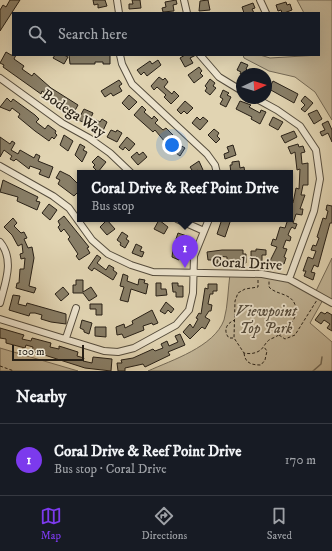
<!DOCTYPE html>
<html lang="en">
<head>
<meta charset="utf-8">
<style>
  body { margin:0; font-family:"IM FELL DW Pica",serif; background:#242831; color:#f1f3f6 }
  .compass { position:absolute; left:236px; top:68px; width:36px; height:36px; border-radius:50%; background:#171b24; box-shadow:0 4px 16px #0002; rotate:86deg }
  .scale { position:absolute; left:12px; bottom:10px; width:72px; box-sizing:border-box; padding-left:4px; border:2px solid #282016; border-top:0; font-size:11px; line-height:14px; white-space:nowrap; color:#282016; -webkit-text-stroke:3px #ece3cd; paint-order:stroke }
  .you { position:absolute; left:172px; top:145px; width:14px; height:14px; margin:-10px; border:3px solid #fff; border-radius:50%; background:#1a73e8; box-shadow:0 0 0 6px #1a73e833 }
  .badge { display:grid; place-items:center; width:26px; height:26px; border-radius:50%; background:#7c3aed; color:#fff; font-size:13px; font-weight:700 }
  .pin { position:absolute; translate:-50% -33px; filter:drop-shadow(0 1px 2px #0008) }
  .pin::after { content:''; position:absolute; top:21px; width:14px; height:12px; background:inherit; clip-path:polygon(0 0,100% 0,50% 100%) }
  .popup { position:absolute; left:77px; top:170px; width:216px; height:52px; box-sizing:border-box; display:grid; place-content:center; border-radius:0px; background:#171b24; filter:drop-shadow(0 1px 3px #0005); font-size:13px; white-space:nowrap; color:#9ea1a6 }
  .popup b { font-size:15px; color:#f1f3f6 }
  .popup::after { content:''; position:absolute; left:50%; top:100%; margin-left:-8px; border:8px solid transparent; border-top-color:#171b24 }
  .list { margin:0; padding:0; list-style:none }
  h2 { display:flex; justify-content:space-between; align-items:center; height:52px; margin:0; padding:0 16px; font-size:17px }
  h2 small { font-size:13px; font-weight:400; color:#9ea1a6 }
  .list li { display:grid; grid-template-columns:26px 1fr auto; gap:12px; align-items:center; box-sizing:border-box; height:72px; padding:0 16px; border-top:1px solid #363941 }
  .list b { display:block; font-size:15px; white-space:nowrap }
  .list p { margin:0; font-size:13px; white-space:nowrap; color:#9ea1a6 }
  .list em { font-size:13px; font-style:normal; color:#9ea1a6 }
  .icon { flex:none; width:22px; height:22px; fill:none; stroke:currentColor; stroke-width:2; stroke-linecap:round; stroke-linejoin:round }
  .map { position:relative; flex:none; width:332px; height:371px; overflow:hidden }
  .search { position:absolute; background:#171b24; box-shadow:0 4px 16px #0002; left:12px; right:12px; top:12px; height:44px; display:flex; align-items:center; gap:10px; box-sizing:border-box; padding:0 14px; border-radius:0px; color:#9ea1a6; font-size:15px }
  .sheet { height:124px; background:#171b24 }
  nav { display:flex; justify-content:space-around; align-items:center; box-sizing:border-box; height:56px; border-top:1px solid #363941; background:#171b24; font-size:11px; color:#9ea1a6 }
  nav a { display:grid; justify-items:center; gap:2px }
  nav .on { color:#7c3aed }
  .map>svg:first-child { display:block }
  .green { fill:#c2b597; stroke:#756a56 }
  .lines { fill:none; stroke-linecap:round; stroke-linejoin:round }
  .stream { stroke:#716754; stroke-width:1.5 }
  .building { fill:#887e67; stroke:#282016 }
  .minor-casing { stroke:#564d3d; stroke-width:8 }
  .path { stroke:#282016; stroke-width:1; stroke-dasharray:3 2; stroke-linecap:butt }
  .minor { stroke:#ece3cd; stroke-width:6 }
  .labels { text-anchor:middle; stroke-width:3.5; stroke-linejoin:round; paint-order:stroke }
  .street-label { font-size:15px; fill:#282016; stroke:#ece3cd }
  .park-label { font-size:15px; font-style:italic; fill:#564d3d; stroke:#ece3cd }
</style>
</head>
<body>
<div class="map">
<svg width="332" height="371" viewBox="0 0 332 371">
  <rect width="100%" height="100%" fill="#e1d4b2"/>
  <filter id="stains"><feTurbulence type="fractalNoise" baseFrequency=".005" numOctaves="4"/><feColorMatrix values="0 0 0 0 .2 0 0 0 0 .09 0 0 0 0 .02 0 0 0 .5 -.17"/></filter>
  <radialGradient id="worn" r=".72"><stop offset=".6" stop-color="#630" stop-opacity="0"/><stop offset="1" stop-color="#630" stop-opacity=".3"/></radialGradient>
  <!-- green -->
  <path class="green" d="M 297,0 L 332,0 L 332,120 L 315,92 L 295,77 L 269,71 L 244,58 L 243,55 L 260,55 L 270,58 L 319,55 L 319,13 L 304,13 Z
    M 332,258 L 332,303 L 324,298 L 310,323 L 332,342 L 332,371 L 148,371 C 172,360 214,347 224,320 C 228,306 228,288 230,274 L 289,279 L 315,293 Z
    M 0,348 L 78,371 L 0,371 Z"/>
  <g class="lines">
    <!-- stream -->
    <path class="stream" d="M 313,371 L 321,364 L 322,357"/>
  </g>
  <!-- building -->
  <path class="building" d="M 10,0 L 20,0 L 0,31 L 0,10 L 3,5 L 6,7 Z
    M 93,0 L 105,0 L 107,6 L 98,8 L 98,4 L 94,5 Z
    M 132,0 L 140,0 L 141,8 L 129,9 L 129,4 L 133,4 Z
    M 176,0 L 177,4 L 173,5 L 174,11 L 163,12 L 162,8 L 166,7 L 165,2 Z
    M 208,0 L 210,10 L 199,11 L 200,1 Z
    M 286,2 L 287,5 L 290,4 L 292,10 L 284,13 L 282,13 L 281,10 L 278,11 L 276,5 Z
    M 253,3 L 255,8 L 252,9 L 254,13 L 244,13 L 242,7 Z
    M 6,52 L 11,55 L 16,55 L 14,59 L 24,66 L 22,69 L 32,76 L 34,73 L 51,88 L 78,105 L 72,116 L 49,101 L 51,97 L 42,91 L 41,94 L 3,67 L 4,65 L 0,63 Z
    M 55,55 L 64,55 L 68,57 L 64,64 L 53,58 Z
    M 69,55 L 110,55 L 110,64 L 103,64 L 103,62 L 95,62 L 95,64 L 70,64 Z
    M 185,55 L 196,55 L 190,58 L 193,63 L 185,67 L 180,58 Z
    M 158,60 L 161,65 L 147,76 L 144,72 L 141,75 L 137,70 L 150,61 L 152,64 Z
    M 241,62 L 248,65 L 246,69 L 248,71 L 247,74 L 240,74 L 241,72 L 237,70 Z
    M 199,67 L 202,71 L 200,73 L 203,76 L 194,83 L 188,75 Z
    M 159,77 L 163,80 L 165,78 L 168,82 L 164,87 L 172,94 L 174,91 L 179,96 L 171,104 L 164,97 L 166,95 L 157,87 L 154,90 L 151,86 Z
    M 210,79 L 215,83 L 213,86 L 216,88 L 210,95 L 205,91 L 207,88 L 205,86 Z
    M 119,80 L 122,84 L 119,86 L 122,91 L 113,96 L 111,93 L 105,97 L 101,91 Z
    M 273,81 L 298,94 L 294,103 L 269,89 Z
    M 223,90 L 229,93 L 227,95 L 231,97 L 226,107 L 220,104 L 223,99 L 220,97 Z
    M 129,95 L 137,102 L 129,110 L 122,103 Z
    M 305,96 L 313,103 L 305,112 L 301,109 L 305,105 L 301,101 Z
    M 7,98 L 11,102 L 13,99 L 35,115 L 39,119 L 36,122 L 45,129 L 48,125 L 56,131 L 55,133 L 57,135 L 54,139 L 52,137 L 49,141 L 35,131 L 18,117 L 20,114 L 12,108 L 10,111 L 0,107 Z
    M 185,101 L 193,108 L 187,114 L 184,111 L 181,114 L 177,110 Z
    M 240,101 L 251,105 L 249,107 L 260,113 L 261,110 L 266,112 L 260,124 L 251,119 L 252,117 L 236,109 Z
    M 142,106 L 146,110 L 144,112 L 152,119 L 154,116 L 158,120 L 155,123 L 163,130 L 166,128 L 173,135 L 165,142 L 155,130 L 153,132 L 134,115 Z
    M 84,109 L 93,113 L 90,120 L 85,118 L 83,122 L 78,120 Z
    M 317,110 L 322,119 L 314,124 L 308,114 Z
    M 197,117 L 200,120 L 203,117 L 208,121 L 200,130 L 192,123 Z
    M 273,117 L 283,122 L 278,130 L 269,125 Z
    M 102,119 L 107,122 L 102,133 L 92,128 L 96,120 L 100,122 Z
    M 328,121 L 332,130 L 332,142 L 328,133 L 322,136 L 320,132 L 325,130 L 322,124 Z
    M 214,129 L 219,133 L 217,136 L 220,139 L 216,143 L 208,135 Z
    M 111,130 L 116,132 L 117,130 L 122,133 L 117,142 L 107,137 Z
    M 294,131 L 297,137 L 285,143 L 281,136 Z
    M 64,135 L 73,141 L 68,151 L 60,145 Z
    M 0,137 L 10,144 L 12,141 L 15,143 L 11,150 L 18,154 L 20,150 L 34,158 L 36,154 L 40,156 L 38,161 L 53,167 L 49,178 L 39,174 L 41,170 L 30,166 L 29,169 L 16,159 L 14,161 L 10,159 L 12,156 L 4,150 L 0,157 Z
    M 127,137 L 135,144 L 129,151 L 125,147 L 123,150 L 119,147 Z
    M 177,143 L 185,148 L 180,156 L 172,150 Z
    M 80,144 L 85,147 L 83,150 L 87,152 L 82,162 L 75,155 Z
    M 298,144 L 299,147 L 303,146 L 305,152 L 301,153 L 302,164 L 308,163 L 308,185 L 303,185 L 301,195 L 305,195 L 300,209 L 303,209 L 302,215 L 296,214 L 293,223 L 297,224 L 295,229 L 292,227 L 290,230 L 288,235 L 291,237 L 290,241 L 286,240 L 283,248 L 287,249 L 284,257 L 286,258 L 284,264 L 281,263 L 280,266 L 269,263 L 277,247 L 271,245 L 273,239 L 276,240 L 280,227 L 285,228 L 288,219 L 290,219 L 290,204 L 293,203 L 296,188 L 299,189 L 300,169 L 297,170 L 295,152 L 291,154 L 288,147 Z
    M 233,145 L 236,155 L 225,159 L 224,154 L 229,152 L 227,147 Z
    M 137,152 L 139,155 L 143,152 L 147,157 L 138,165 L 131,157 Z
    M 98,156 L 106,162 L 98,172 L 93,167 L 95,165 L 92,162 Z
    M 199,161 L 203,170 L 200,173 L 198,170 L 194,173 L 190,167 Z
    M 239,161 L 240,168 L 244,167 L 245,173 L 231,173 L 230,165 L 232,165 L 232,162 Z
    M 60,171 L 70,176 L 79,185 L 77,187 L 80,190 L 74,196 L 58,184 L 60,180 L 56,178 Z
    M 3,180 L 38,197 L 36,201 L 40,202 L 37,210 L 17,201 L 18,197 L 0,192 Z
    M 49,204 L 57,210 L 50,220 L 42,213 Z
    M 327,205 L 332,206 L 332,223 L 330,223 L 318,267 L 314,265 L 311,272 L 315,273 L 313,280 L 304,276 L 306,271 L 303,271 L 308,257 L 313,259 L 316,251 L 311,250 L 313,245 L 316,246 L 319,238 L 317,237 L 323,218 L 326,219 L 328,211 L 326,210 Z
    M 64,216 L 89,247 L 87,248 L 90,253 L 79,260 L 76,256 L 78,254 L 68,239 L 70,237 L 64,229 L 61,232 L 58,227 L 60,225 L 58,221 Z
    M 13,218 L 17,223 L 14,226 L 21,233 L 24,232 L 27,238 L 24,239 L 28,248 L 32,247 L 34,258 L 29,286 L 36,288 L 34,293 L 16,288 L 17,283 L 19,283 L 20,269 L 24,269 L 25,258 L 21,259 L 20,254 L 23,253 L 22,244 L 18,246 L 12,235 L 4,227 Z
    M 222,219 L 231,219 L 225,237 L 217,234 Z
    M 107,220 L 115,229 L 107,235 L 100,227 Z
    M 159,220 L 168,227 L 164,234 L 154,229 Z
    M 122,232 L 128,236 L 126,239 L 129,241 L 125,248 L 120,245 L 121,243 L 117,240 Z
    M 178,233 L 187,236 L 185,240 L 188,241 L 185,257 L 180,256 L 179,260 L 172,257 L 173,249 L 177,250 L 180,241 L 176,239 Z
    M 136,244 L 142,247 L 140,251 L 144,252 L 142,257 L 132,253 Z
    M 256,249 L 266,250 L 266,255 L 262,255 L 262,264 L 257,263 L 257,257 L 251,257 L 251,251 L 256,251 Z
    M 222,250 L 243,250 L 243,254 L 246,254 L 246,263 L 240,263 L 240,260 L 232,260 L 232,263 L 227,263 L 227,257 L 218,256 L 218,263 L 213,263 L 213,260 L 208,260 L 207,252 Z
    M 97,255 L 101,258 L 97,263 L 106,270 L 109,265 L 114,268 L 113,270 L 117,273 L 113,280 L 94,268 L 92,271 L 88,268 Z
    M 123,274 L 128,276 L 127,281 L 138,285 L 139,279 L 145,280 L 144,283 L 148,284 L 146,294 L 131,289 L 128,302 L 120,300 L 124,287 L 120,286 Z
    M 76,280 L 83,280 L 83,292 L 91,287 L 97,296 L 89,301 L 83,293 L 73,293 L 73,285 L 76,285 Z
    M 156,283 L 161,283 L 161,289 L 166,289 L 167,295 L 156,296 Z
    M 172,283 L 178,283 L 178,286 L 183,286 L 183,297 L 176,297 L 176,292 L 173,292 Z
    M 208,284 L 217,284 L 217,291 L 213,291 L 213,294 L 210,294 L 208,304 L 212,305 L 211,311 L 209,311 L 205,317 L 210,320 L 205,329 L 202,327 L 190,339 L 183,332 L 190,324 L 193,328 L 198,319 L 196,318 L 199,313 L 201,314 L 205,288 L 208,289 Z
    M 63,287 L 69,294 L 61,301 L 55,294 Z
    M 13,295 L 20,296 L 18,304 L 26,306 L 27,303 L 66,314 L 66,324 L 51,322 L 41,319 L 42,315 L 35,313 L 30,313 L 29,316 L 9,310 Z
    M 166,302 L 174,309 L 171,313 L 168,310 L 165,314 L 160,311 Z
    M 90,304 L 102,304 L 102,315 L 96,315 L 96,309 L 90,309 Z
    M 152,310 L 158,323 L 153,325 L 152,323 L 143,326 L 144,330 L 124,338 L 122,334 L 117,335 L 116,327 L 124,324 L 125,328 L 133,324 L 132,321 Z
    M 321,312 L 325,314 L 327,312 L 332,315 L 332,331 L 327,328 L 330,324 L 324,320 L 321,324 L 315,320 Z
    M 82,320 L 92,323 L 89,334 L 84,332 L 84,330 L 80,328 Z
    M 95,327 L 106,327 L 106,337 L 95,336 Z
    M 0,328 L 24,335 L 22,339 L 31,341 L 32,338 L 51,343 L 50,347 L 59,349 L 59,346 L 78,352 L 77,356 L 84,358 L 83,361 L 92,363 L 93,357 L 112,359 L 111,371 L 85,368 L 32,351 L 33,347 L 26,345 L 25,348 L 6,343 L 6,339 L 0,338 Z
    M 180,334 L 185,345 L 168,352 L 170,355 L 145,367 L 143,364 L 125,368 L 125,371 L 118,371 L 117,363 L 122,363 L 121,360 L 133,358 L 153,349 L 155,351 L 163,348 L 161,344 L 167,341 L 169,346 L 178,342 L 175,336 Z"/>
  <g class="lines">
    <defs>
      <path id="minor" d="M 117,0 L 119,13
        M 184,0 L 187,13
        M 260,0 L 266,13
        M 120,55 L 122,64 L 132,84 L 207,154 L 215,165 L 217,173
        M 200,55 L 219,77 L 242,91
        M 0,78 L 62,123 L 89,138 L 110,153 L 131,173
        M 255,98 L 277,110 L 300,126 L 316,150 L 320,179 L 314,211 L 289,279
        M 0,166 L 53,196 L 69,208 L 92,240 L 108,254 L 131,265 L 153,272 L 262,274 L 289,279 L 332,303
        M 177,219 L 204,231
        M 0,242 C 15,260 5,283 0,303
        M 0,319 L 104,351 L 118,352 L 134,348 L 176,325 L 189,310 L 193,293 L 194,256 L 209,219
        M 66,338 L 76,308"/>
    </defs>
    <!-- minor casing -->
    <use href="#minor" class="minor-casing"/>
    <!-- path -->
    <path class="path" d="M 258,280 L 258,287 L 245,289 L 238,293 L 235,301 L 234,338 L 244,353 C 249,354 254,354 259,351 C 263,349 264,345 267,342 C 269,339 274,338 277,336 C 286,331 297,320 296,309 C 294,292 277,296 269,287 L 269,280
      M 279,335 L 285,339 L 295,335 L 317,300
      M 233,338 L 229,338 C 223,331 226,323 235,320
      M 244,353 C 245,363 251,365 261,365 L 265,360 L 267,351 L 264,347
      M 0,366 L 14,371"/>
    <!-- minor -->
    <use href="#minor" class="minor"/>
  </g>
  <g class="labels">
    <!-- street labels -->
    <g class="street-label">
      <text transform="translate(74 113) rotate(34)" y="5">Bodega Way</text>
      <text transform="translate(247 263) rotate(3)" y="5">Coral Drive</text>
    </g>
    <!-- park labels -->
    <g class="park-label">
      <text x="266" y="316">Viewpoint<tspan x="266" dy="17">Top Park</tspan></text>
    </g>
  </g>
  <rect width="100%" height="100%" filter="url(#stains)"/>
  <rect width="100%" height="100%" fill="url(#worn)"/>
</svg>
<svg class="compass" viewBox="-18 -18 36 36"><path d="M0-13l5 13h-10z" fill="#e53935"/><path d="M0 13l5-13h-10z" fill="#9ea1a6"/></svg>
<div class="scale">100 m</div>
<div class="you"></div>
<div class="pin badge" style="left:185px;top:268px">1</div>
<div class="popup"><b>Coral Drive &amp; Reef Point Drive</b>Bus stop</div>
<div class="search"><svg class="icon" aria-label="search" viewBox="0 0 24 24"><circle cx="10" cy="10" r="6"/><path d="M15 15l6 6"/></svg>Search here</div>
</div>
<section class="sheet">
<h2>Nearby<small></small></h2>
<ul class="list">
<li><span class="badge">1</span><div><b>Coral Drive &amp; Reef Point Drive</b><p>Bus stop · Coral Drive</p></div><em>170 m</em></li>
</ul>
</section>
<nav>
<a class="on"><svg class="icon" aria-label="map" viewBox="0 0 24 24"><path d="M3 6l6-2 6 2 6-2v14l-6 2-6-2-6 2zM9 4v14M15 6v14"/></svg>Map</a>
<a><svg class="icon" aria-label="directions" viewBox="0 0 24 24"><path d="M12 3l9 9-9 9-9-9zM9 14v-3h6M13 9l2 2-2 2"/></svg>Directions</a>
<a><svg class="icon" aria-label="saved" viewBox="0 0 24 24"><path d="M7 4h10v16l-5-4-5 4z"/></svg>Saved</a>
</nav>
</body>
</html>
